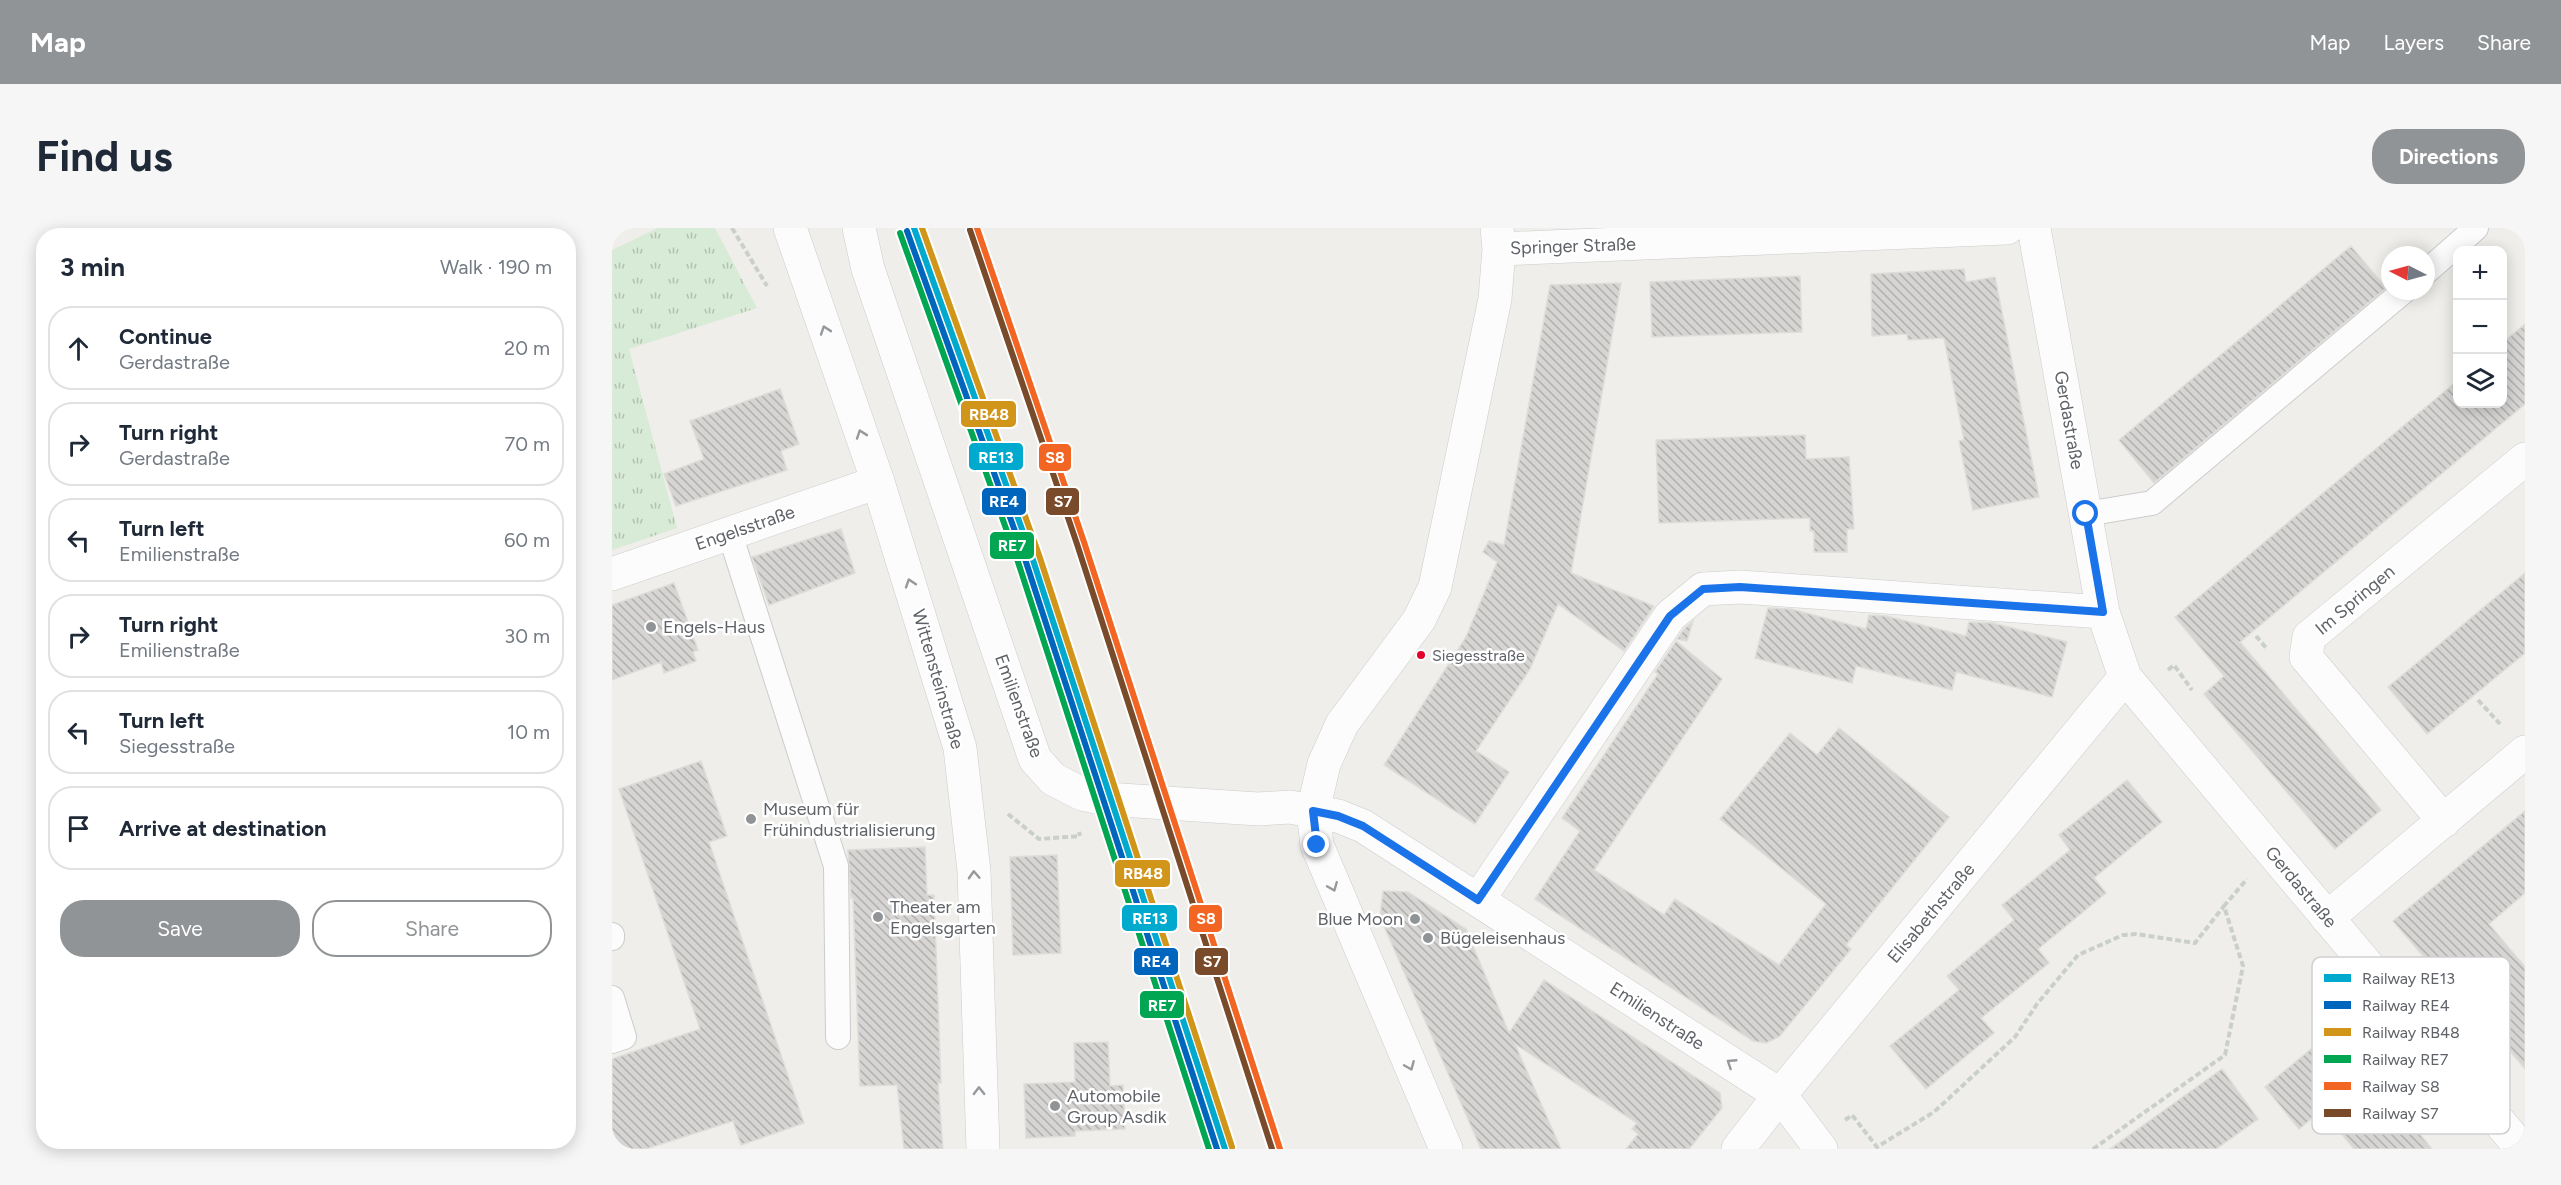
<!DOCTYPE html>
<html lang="en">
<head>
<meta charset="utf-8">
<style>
  body { margin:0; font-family:Figtree,sans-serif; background:#f6f6f7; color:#1f2937 }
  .controls { position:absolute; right:18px; top:18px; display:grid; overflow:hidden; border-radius:12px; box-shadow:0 3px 15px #0003 }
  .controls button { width:54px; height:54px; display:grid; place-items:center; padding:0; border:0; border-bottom:2px solid #e0e1e3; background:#fff; color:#1f2937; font:30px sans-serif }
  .compass { position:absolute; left:1769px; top:18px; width:54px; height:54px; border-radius:50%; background:#fff; box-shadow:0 3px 15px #0003; rotate:276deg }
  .stop { position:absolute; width:18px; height:18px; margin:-14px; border:4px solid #1a73e8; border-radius:50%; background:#fff }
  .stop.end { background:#1a73e8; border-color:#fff; box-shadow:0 2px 6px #0008 }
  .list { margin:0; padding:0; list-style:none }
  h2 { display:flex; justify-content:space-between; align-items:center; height:78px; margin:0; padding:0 24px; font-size:26px }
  h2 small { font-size:20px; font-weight:400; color:#747a83 }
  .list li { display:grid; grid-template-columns:39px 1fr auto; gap:18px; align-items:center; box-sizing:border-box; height:84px; margin:0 12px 12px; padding:0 12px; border:2px solid #e0e1e3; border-radius:24px }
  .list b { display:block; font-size:22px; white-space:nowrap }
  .list p { margin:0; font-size:20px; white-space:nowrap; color:#747a83 }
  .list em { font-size:20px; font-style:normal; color:#747a83 }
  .actions { display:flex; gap:12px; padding:18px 24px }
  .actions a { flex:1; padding:14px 0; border:2px solid #919496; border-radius:24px; text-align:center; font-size:21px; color:#919496 }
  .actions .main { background:#919496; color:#fff }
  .icon { flex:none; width:33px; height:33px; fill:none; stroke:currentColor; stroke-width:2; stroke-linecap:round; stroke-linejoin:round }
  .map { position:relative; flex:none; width:1913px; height:921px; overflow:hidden; border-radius:24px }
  header { display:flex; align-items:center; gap:36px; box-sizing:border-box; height:84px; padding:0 30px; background:#919496; color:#fff }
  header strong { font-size:28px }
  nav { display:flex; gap:33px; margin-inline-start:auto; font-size:21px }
  .intro { display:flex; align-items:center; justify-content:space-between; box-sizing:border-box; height:144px; padding:0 36px }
  h1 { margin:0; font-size:42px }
  .button { padding:15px 27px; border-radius:24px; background:#919496; color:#fff; font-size:21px; font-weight:700 }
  main { display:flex; gap:36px; padding:0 36px }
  aside { flex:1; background:#fff; border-radius:24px; box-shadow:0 3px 15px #0003 }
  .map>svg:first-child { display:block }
  .park { fill:url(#park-tufts) }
  .building { fill:url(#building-back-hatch); stroke:#deddd9; stroke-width:1.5 }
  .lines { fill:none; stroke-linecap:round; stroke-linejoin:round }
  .service-casing { stroke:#cbcccc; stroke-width:26 }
  .minor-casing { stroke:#cbcccc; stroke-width:34 }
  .tertiary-casing { stroke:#cbcccc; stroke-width:34 }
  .path { stroke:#cacfcc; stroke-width:4; stroke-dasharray:6 3; stroke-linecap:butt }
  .service { stroke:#fdfcfc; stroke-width:24 }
  .minor { stroke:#fdfcfc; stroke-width:33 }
  .tertiary { stroke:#fdfcfc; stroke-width:33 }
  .rail-1-casing { stroke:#fff; stroke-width:10 }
  .rail-2-casing { stroke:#fff; stroke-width:10 }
  .rail-3-casing { stroke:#fff; stroke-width:10 }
  .rail-4-casing { stroke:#fff; stroke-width:10 }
  .rail-5-casing { stroke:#fff; stroke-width:10 }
  .rail-6-casing { stroke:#fff; stroke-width:10 }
  .rail-1 { stroke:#00a9ce; stroke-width:6 }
  .rail-2 { stroke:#0065bd; stroke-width:6 }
  .rail-3 { stroke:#d1951a; stroke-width:6 }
  .rail-4 { stroke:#00a651; stroke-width:6 }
  .rail-5 { stroke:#f26522; stroke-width:6 }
  .rail-6 { stroke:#7a4b2a; stroke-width:6 }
  .oneway { stroke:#96999c }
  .route { stroke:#1a73e8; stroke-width:8 }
  .poi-dot { fill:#919496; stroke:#fff; stroke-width:2 }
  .bus-dot { fill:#e4002b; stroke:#fff; stroke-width:2 }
  .labels { text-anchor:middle; stroke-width:5; stroke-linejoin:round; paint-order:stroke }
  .bus-label { font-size:16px; fill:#5f6368; stroke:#fff; text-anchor:start }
  .street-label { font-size:18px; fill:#5f6368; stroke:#fff }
  .poi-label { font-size:18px; fill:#5f6368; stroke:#fff; text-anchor:start }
  .key { fill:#fff; stroke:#cfd0d2; stroke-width:1.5 }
  .key-label { font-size:16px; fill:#5f6368 }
  .line-badge { stroke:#fff; stroke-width:2 }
  .badge-label { font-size:16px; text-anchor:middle; font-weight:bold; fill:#fff }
</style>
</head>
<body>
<header>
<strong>Map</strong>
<nav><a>Map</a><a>Layers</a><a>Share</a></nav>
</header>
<div class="intro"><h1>Find us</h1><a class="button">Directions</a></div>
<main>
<aside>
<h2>3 min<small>Walk · 190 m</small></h2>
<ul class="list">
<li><svg class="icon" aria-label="ahead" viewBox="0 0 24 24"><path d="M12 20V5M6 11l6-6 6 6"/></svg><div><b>Continue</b><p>Gerdastraße</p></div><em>20 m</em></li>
<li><svg class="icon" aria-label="right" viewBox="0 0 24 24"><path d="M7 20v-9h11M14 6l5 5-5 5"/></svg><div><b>Turn right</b><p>Gerdastraße</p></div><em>70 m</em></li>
<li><svg class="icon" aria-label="left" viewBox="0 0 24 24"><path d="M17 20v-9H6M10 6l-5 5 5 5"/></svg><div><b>Turn left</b><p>Emilienstraße</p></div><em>60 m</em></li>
<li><svg class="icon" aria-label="right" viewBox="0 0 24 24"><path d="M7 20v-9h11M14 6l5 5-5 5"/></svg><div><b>Turn right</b><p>Emilienstraße</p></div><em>30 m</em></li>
<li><svg class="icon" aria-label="left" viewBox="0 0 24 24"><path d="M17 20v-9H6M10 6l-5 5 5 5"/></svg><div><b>Turn left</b><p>Siegesstraße</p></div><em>10 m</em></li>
<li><svg class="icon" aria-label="arrive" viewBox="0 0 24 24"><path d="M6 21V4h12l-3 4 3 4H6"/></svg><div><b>Arrive at destination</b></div></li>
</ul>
<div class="actions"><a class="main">Save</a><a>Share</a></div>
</aside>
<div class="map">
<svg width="1913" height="921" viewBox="0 0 1913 921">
  <defs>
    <pattern id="park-tufts" width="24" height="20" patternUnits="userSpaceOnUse" patternTransform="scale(1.5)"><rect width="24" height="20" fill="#d8ebd6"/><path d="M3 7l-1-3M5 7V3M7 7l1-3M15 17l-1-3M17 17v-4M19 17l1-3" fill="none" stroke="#b2c2b1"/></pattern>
    <pattern id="building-back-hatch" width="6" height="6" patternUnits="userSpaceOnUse" patternTransform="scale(1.5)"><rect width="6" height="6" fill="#d6d5d3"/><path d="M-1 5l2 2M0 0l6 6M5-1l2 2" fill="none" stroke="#b1b0af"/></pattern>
  </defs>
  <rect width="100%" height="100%" fill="#efeeea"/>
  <!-- park -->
  <path class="park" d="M 46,0 L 103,0 L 145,80 L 17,121 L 65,300 L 0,322 L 0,22 Z"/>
  <!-- building -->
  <path class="building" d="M 1739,18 L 1774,60 L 1542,255 L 1507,212 Z
    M 1352,41 L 1354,54 L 1383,49 L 1427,269 L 1361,282 L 1347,213 L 1352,212 L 1332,110 L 1296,112 L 1295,106 L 1260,108 L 1259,46 Z
    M 1188,48 L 1190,104 L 1040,109 L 1038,54 Z
    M 1009,55 L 959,345 L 1042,378 L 1012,423 L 946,376 L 918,441 L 864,523 L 897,544 L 863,596 L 772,537 L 854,409 L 885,334 L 871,324 L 877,313 L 892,317 L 938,57 Z
    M 1913,96 L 1913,176 L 1628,414 L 1769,582 L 1723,621 L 1592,466 L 1612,448 L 1563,389 L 1845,153 L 1845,176 L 1890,176 L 1890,115 Z
    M 168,161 L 187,216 L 169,223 L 175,242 L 64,278 L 52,246 L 92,231 L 78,193 Z
    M 1193,207 L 1194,231 L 1237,229 L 1242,301 L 1235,301 L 1235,324 L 1202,324 L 1202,303 L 1198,303 L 1198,290 L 1047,295 L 1044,212 Z
    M 229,301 L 243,345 L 157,377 L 140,329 Z
    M 1913,345 L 1913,425 L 1815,506 L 1776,459 Z
    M 62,355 L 86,422 L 81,424 L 84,433 L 52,445 L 49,434 L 0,452 L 0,377 Z
    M 1156,380 L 1179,381 L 1254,401 L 1257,387 L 1274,388 L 1354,408 L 1357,394 L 1381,395 L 1455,414 L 1440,469 L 1344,444 L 1340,462 L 1244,438 L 1240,455 L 1143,430 Z
    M 1081,393 L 1075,413 L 1065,411 L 1072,401 Z
    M 1064,413 L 1110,451 L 982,642 L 1052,687 L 1063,671 L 1167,737 L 1214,676 L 1108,591 L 1178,505 L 1205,527 L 1227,500 L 1337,589 L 1234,717 L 1239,721 L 1167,809 L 1154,815 L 1141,813 L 923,671 L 968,603 L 950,590 L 1046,446 L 1043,444 Z
    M 89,533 L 115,608 L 97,614 L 192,895 L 129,917 L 121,893 L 34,921 L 0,921 L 0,831 L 88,801 L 7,561 Z
    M 1515,552 L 1550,594 L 1482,650 L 1494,665 L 1426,721 L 1437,735 L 1369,790 L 1382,805 L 1314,861 L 1278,818 L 1347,762 L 1335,748 L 1402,692 L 1390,677 L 1458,622 L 1447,607 Z
    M 1913,583 L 1913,665 L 1877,696 L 1913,739 L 1913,841 L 1828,738 L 1823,742 L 1781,693 Z
    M 313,619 L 315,667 L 322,667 L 329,855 L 326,855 L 331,921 L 292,921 L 285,857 L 248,858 L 241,670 L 239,670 L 236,622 Z
    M 445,627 L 449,725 L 401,727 L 398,629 Z
    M 771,663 L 796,664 L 854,701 L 897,805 L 932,752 L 1108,865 L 1110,880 L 1077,921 L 1014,921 L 1026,906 L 1020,901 L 1025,895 L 903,816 L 949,921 L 869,921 L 768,689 Z
    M 1722,802 L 1756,843 L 1820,921 L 1742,921 L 1710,882 L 1687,901 L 1653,859 Z
    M 496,814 L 498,858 L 511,857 L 513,901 L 463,903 L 463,908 L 414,910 L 412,856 L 463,854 L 462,815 Z
    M 1610,841 L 1646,891 L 1604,921 L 1498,921 Z"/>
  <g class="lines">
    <defs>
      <path id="service" d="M 1814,44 L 1864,0
        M 1474,286 L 1540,275 L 1792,63
        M 118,306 L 224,638 L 226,809
        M 0,707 L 0,710
        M 0,770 L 12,809 L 0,813"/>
      <path id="minor" d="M 247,0 L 256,41 L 423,531 L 441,551 L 470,566 L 494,571 L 646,581 L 678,579 L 726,588 L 751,598 L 1168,867 L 1209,921
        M 1422,0 L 1491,384 L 1513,449 L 1910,921
        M 887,21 L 1395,0
        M 0,346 L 266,254
        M 1832,593 L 1694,429 L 1697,409 L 1913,231
        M 866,672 L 1058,388 L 1091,361 L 1128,359 L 1491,384
        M 1715,690 L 1913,524
        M 834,921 L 705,617 L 701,583 L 712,536 L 730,496 L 807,392 L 823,359 L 883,71 L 887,21 L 885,0
        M 1126,921 L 1168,867 L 1513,449"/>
      <path id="tertiary" d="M 178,0 L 266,254 L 348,520 L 362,643 L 371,921"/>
    </defs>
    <!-- service casing -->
    <use href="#service" class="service-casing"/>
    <!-- minor casing -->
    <use href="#minor" class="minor-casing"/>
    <!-- tertiary casing -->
    <use href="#tertiary" class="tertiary-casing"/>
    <!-- path -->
    <path class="path" d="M 120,0 L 155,58
      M 1644,408 L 1655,421
      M 1556,442 L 1562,437 L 1580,462
      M 1866,472 L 1888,496
      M 396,586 L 427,611 L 468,608 L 467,604
      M 1233,892 L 1240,887 L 1265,919 L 1322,884 L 1403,809 L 1425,776 L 1466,727 L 1511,707 L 1524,706 L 1583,715 L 1612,678
      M 1481,921 L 1613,827 L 1631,738 L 1612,678 L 1635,651"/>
    <!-- service -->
    <use href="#service" class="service"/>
    <!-- minor -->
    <use href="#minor" class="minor"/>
    <!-- tertiary -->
    <use href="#tertiary" class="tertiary"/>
    <defs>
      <path id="rail-1" d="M 302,0 L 420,329 L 613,921"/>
      <path id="rail-2" d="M 295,3 L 413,331 L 605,921"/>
      <path id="rail-3" d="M 310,0 L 427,327 L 620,919"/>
      <path id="rail-4" d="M 288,5 L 406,334 L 597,921"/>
      <path id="rail-5" d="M 365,0 L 472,314 L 668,921"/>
      <path id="rail-6" d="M 358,2 L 465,316 L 660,921"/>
    </defs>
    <!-- rail-1 casing -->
    <use href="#rail-1" class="rail-1-casing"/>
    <!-- rail-2 casing -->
    <use href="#rail-2" class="rail-2-casing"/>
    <!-- rail-3 casing -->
    <use href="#rail-3" class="rail-3-casing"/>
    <!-- rail-4 casing -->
    <use href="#rail-4" class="rail-4-casing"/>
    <!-- rail-5 casing -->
    <use href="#rail-5" class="rail-5-casing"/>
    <!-- rail-6 casing -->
    <use href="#rail-6" class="rail-6-casing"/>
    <!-- rail-1 -->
    <use href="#rail-1" class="rail-1"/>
    <!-- rail-2 -->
    <use href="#rail-2" class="rail-2"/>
    <!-- rail-3 -->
    <use href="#rail-3" class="rail-3"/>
    <!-- rail-4 -->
    <use href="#rail-4" class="rail-4"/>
    <!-- rail-5 -->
    <use href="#rail-5" class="rail-5"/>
    <!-- rail-6 -->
    <use href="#rail-6" class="rail-6"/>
  </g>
  <!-- one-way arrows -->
  <defs><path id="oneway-chevron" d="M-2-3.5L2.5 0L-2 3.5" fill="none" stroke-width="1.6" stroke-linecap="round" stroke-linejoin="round" transform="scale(1.5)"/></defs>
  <g class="oneway">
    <use href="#oneway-chevron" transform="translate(213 102) rotate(-109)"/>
    <use href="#oneway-chevron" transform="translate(249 206) rotate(-109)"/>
    <use href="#oneway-chevron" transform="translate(298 355) rotate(-108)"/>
    <use href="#oneway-chevron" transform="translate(362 647) rotate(-93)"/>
    <use href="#oneway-chevron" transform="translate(721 659) rotate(68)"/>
    <use href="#oneway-chevron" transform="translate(1119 835) rotate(-147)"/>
    <use href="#oneway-chevron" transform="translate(798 838) rotate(67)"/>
    <use href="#oneway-chevron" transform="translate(367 863) rotate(-91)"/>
  </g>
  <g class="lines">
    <!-- route -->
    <path class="route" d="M 705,617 L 701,583 L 726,588 L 751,598 L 866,672 L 1058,388 L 1091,361 L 1128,359 L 1491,384 L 1474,286"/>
  </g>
  <!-- markers -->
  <g class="poi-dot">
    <circle cx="39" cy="399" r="6"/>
    <circle cx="139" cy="591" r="6"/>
    <circle cx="266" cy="689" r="6"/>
    <circle cx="803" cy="691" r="6"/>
    <circle cx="816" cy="710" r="6"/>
    <circle cx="443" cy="878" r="6"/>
  </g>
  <circle class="bus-dot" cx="809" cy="427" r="5"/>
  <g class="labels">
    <!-- bus labels -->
    <g class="bus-label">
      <text x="820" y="433">Siegesstraße</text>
    </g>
    <!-- street labels -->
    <g class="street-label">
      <text transform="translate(961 18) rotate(-2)" y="6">Springer Straße</text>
      <text transform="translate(1457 192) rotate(80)" y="6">Gerdastraße</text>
      <text transform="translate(133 300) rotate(-19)" y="6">Engelsstraße</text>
      <text transform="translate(1743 372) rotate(-40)" y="6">Im Springen</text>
      <text transform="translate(326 451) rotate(74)" y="6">Wittensteinstraße</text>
      <text transform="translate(407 478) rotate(70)" y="6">Emilienstraße</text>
      <text transform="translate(1689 659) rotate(50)" y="6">Gerdastraße</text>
      <text transform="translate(1319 685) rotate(-50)" y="6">Elisabethstraße</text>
      <text transform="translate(1045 788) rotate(33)" y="6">Emilienstraße</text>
    </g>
    <!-- poi labels -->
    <g class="poi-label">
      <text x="51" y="405">Engels-Haus</text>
      <text x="151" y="587">Museum für<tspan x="151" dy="21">Frühindustrialisierung</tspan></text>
      <text x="278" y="685">Theater am<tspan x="278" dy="21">Engelsgarten</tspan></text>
      <text x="791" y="697" text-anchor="end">Blue Moon</text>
      <text x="828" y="716">Bügeleisenhaus</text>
      <text x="455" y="874">Automobile<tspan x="455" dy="21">Group Asdik</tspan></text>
    </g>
  </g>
  <!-- legend -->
  <rect x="1700" y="729" width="198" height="177" rx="9" class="key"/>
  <rect x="1712" y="746" width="27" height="8" fill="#00a9ce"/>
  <rect x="1712" y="773" width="27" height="8" fill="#0065bd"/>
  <rect x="1712" y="800" width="27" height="8" fill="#d1951a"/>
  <rect x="1712" y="827" width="27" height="8" fill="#00a651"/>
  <rect x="1712" y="854" width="27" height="8" fill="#f26522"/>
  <rect x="1712" y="881" width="27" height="8" fill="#7a4b2a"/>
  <g class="key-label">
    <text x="1750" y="756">Railway RE13</text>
    <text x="1750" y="783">Railway RE4</text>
    <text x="1750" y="810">Railway RB48</text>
    <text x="1750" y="837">Railway RE7</text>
    <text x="1750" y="864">Railway S8</text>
    <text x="1750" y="891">Railway S7</text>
  </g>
  <g class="line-badge">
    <rect x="348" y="172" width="57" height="28" rx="6" fill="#d1951a"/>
    <rect x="356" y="214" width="56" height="29" rx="6" fill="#00a9ce"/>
    <rect x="426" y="215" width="34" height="29" rx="6" fill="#f26522"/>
    <rect x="369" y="259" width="46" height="29" rx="6" fill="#0065bd"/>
    <rect x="433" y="259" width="35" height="29" rx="6" fill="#7a4b2a"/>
    <rect x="377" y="303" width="46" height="29" rx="6" fill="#00a651"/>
    <rect x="502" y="631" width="57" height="29" rx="6" fill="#d1951a"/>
    <rect x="509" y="676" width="57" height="28" rx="6" fill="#00a9ce"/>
    <rect x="576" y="676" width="35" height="29" rx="6" fill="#f26522"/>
    <rect x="521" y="719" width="46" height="29" rx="6" fill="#0065bd"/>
    <rect x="582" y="719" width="35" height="29" rx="6" fill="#7a4b2a"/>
    <rect x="527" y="762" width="46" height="29" rx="6" fill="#00a651"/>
  </g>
  <g class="badge-label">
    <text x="377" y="192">RB48</text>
    <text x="384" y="235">RE13</text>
    <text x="443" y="235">S8</text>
    <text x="392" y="279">RE4</text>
    <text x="451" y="279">S7</text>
    <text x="400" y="323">RE7</text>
    <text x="531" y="651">RB48</text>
    <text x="538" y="696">RE13</text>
    <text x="594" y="696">S8</text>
    <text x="544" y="739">RE4</text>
    <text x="600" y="739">S7</text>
    <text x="550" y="783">RE7</text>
  </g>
</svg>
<div class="controls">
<button>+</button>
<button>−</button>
<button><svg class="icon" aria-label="layers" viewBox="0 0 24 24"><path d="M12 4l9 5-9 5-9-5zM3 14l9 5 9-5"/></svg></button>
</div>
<svg class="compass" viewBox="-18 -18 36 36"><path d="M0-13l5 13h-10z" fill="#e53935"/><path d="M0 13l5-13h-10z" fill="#747a83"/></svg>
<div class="stop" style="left:1474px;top:286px"></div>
<div class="stop end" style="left:705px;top:617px"></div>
</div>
</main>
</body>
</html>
